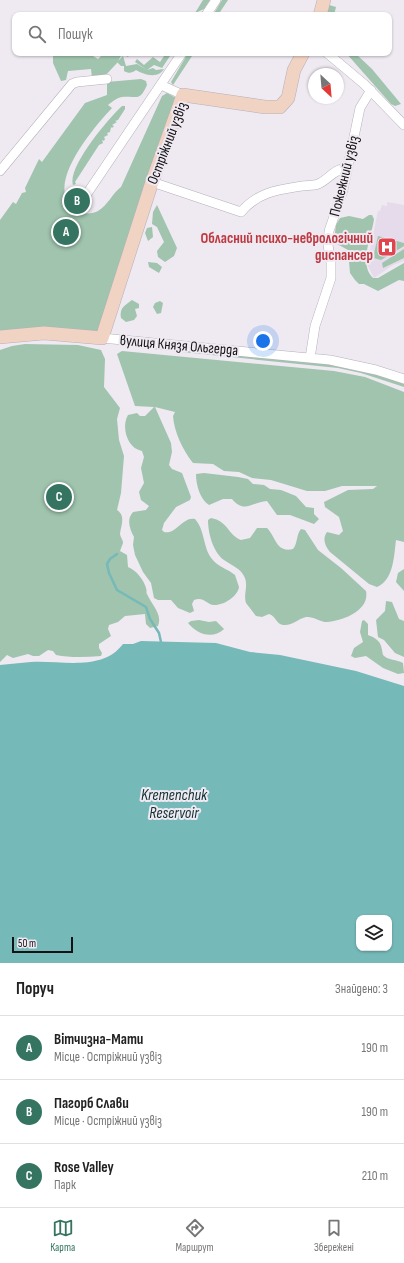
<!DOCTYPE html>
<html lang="uk">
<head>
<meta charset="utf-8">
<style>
  body { margin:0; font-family:"Sofia Sans Condensed",sans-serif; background:#f6f6f6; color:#222 }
  .controls { position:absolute; right:12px; bottom:12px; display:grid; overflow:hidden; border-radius:8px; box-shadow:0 1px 3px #0004 }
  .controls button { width:36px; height:36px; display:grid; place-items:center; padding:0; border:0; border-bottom:1px solid #e0e0e0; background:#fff; color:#222; font:20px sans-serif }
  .compass { position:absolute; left:308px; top:68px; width:36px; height:36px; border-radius:50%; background:#fff; box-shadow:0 1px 3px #0004; rotate:154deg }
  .scale { position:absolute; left:12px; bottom:10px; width:61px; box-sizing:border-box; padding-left:4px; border:2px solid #141215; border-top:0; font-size:11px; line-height:14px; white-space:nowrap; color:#141215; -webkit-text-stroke:3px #efe9f2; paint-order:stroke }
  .you { position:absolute; left:263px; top:341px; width:14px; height:14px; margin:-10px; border:3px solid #fff; border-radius:50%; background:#1a73e8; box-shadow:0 0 0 6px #1a73e833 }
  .badge { display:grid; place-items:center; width:26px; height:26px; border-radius:50%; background:#357461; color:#fff; font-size:13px; font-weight:700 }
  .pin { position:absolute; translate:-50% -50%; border:2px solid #fff; box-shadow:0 1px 4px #0006 }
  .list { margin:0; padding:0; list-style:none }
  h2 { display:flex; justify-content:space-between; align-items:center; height:52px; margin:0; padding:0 16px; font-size:17px }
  h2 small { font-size:13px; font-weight:400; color:#767676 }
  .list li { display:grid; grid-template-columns:26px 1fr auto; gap:12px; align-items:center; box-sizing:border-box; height:64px; padding:0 16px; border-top:1px solid #e0e0e0 }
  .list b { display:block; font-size:15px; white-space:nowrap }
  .list p { margin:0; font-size:13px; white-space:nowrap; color:#767676 }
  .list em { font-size:13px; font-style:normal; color:#767676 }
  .icon { flex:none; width:22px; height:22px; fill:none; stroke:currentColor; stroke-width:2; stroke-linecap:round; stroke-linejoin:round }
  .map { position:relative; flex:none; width:404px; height:963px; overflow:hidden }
  .search { position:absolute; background:#fff; box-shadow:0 1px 3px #0004; left:12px; right:12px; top:12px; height:44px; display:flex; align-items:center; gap:10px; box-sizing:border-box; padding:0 14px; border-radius:8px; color:#767676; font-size:15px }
  .sheet { height:244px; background:#fff }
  nav { display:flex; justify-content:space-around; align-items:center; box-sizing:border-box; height:56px; border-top:1px solid #e0e0e0; background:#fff; font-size:11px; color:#767676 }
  nav a { display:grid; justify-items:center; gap:2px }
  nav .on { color:#357461 }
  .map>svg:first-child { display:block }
  .built { fill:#e5dbeb }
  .green { fill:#a0c4ae }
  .water { fill:#76b9b9; fill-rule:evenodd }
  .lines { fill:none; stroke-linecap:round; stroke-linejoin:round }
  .stream { stroke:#76b9b9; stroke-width:2.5 }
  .street-casing { stroke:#b5b0b9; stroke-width:10 }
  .secondary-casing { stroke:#b5b0b9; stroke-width:14 }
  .street { stroke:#fff; stroke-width:9 }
  .secondary { stroke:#f1d3c3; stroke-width:13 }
  .labels { text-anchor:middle; stroke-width:4; stroke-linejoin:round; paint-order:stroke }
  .street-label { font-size:15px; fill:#141215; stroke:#efe9f2 }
  .health-label { font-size:15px; font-weight:bold; fill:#be3a42; stroke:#efe9f2; text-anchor:end }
  .water-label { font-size:16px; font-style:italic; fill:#0e3031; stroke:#efe9f2 }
</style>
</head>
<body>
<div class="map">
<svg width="404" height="963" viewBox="0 0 404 963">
  <rect width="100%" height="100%" fill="#efe9f2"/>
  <!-- built -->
  <path class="built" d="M 387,202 L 404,205 L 404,261 L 393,265 L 374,278 L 367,264 L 378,211 L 380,211 L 382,205 L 387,206 Z"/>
  <!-- green -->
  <path class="green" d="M 203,0 L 210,0 L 204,9 L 195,13 Z
    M 222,0 L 228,0 L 218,15 L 213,15 Z
    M 329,5 L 336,7 L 334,15 L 327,15 Z
    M 53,53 L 88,53 L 98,59 L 104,53 L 130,53 L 128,57 L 122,54 L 117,63 L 104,77 L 92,78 L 91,69 L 68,71 L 66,80 L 61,81 L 53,63 Z
    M 166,53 L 172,53 L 162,68 L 154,65 L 147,70 L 153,68 L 156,70 L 164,69 C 158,79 144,75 136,70 C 132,73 129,74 124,71 L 124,66 L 121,66 L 117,62 L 123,56 L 126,66 L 137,64 L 147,70 L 135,62 L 137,59 L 144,65 L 153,57 L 160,62 Z
    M 188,53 L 194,53 L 173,85 L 171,82 Z
    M 346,53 L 355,53 L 372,69 L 401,104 L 395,106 L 391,104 Z
    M 141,79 L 146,81 L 147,85 C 139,103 136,95 122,97 C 116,98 112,102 108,105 L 112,108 C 95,126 42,187 75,209 C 82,214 91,215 98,211 C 108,205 112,194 121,187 L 162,96 L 167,93 L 176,98 L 99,333 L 0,332 L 0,220 L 13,202 L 16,204 L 22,193 L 26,192 L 25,188 L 39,159 L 42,162 L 85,103 L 107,95 L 107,82 Z
    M 122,106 L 125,106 L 125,109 L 118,120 L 115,121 L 117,122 L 112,125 L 114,126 L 112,128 L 111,127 L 110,132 L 107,133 L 108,135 L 104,137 L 105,139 L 104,141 L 102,140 L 103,143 L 99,145 L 75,182 L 76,184 L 73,185 C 67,167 109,118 122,106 Z
    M 157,205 L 177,248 L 174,256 L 165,262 L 158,257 L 157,251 L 164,242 L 157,227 L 152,224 L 153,212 Z
    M 369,215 L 372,215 L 374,219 C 372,236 358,264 373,278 L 378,278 L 404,263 L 404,281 L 399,280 L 378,291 L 364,284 L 359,284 L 355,280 L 350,273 L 348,250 L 337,244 L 334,240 L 336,225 L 340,218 L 349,216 L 363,219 Z
    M 152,227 L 153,237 L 148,241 L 145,233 L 147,228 Z
    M 378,236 L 404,243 L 404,246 L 381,260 L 373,258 Z
    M 404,249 L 404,258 L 383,268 L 382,263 Z
    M 148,262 L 157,263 L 162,267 L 159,273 L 149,267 Z
    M 132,300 L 139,304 L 139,308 L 135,309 L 137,316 L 134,320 L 126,322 L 121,318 C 119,307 126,305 132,300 Z
    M 160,301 L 163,303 L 161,313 L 157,314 L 153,307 L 155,303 Z
    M 25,344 L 78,345 L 101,350 L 105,359 L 104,387 L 120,408 L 117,419 L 119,440 L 124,456 L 121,493 L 117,510 C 126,516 121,525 120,534 C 120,536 123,540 123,543 L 120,551 L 127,555 L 128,567 C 136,570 144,580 146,588 C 147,590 146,593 147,594 C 151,604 163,614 158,626 L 150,628 L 146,624 L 145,614 L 125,616 L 118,622 L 109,625 L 108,629 L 111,636 L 99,644 L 99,648 L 102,653 L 101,656 C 86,657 71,658 56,655 L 53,651 L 48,650 L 39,656 L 33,656 L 28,654 L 13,658 L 7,655 L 0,662 L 0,350 L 12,346 Z
    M 127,344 L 336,365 L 374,373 L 404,384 L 404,387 L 361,373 L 338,368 L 123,346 Z
    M 122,351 L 334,371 L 365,377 L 404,392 L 404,542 L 396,540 C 394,555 394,580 377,587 L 369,584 L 330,552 C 325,546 322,539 327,532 L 339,535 L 343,531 L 339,517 L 325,507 L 324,502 L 348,490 L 373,489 L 377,486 L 342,486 L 325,491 L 307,491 L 271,480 L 252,478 L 239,472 L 224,471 L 213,464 L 193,463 C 183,450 174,432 173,416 L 175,412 L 155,407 L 171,443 L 172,452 L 169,465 L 172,469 L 182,473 L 191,497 L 190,500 L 176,507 L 164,523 L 162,530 L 164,532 C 176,535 183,516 195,519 C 205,530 203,548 212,559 C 218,567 228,569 235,575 L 239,587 C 238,596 224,605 215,605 C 207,606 205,596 194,600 L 192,604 L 194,611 L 190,613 L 178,608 L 171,600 L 158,600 L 154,598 L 151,583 L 143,572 L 135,555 L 133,545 L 134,537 C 130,529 126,520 133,512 L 146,510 L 149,506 L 141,500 L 139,492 L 144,483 L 141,468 L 144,457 L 142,451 C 127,448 121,427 128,415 L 137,413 L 140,416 L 145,416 L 154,407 L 135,406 L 117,354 Z
    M 204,473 L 238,477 L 248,479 L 253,484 L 264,485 L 270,489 L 281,490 L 296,496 L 306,507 L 314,508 L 314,514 L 319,519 L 314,524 L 290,515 L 277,515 L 267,501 C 252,502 244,514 232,499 L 223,499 L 209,505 C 200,499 196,485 196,474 Z
    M 211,518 C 228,521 228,535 241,540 L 250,538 L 257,528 L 267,528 C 276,537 276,553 293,549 C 298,543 296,535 301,529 L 305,530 L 318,550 L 341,568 L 366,591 C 370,611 342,621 327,622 C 320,622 313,616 306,617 C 297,619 293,626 283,625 C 276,624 276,616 269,614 L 262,617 L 256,616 L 246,603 C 243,594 249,585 244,576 C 240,568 231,565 224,560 C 213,552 208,533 208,520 Z
    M 404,569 L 404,591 L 396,582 L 398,573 Z
    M 386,601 L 392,602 L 399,619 L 404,621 L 404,657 L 395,653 L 384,640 L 378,637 L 376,620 L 385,611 Z
    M 199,620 L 209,622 L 216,621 L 224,629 C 212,640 197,634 188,623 L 191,621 Z
    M 364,620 L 368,624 L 368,635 C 381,640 381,644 383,655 C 389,661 396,659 403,663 L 404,673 L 398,674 L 383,668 L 366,656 L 355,658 L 351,656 L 354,648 L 363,642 L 360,632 L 362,621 Z"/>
  <!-- water -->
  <path class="water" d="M 141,641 L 216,643 L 250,652 L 280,655 L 356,671 L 404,686 L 404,963 L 0,963 L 0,665 C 10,664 20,663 31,662 C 61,660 102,672 123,644 L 133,644 ZM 359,918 L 389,918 L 389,948 L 359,948 Z"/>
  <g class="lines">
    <!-- stream -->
    <path class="stream" d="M 117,554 L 110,559 L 107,564 L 109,573 L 117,590 L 146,607 L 150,619 L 159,633 L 161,642"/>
    <defs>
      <path id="street" d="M 206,15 L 216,0
        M 327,53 L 364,84 L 404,125
        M 161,85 L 183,95
        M 0,171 L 72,84 L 77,82 L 107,79
        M 152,182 L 241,212 C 258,192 277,190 302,186 C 307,185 313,186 318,184 C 328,180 335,168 347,168
        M 78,207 L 182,53
        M 102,338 L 330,360 L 376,370 L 404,379
        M 310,358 L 315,326 L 331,278 L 331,263 L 328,245 L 329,231 L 343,190 L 360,108 L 371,90"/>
      <path id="secondary" d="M 320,15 L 324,0
        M 0,337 L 44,333 L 102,338 L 152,182 L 183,95 L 265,107 L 280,107 L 288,98 L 294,70 L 303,53"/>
    </defs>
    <!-- street casing -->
    <use href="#street" class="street-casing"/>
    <!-- secondary casing -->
    <use href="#secondary" class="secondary-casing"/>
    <!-- street -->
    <use href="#street" class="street"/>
    <!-- secondary -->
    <use href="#secondary" class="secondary"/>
  </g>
  <!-- icons -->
  <defs>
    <symbol id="hospital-square" viewBox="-11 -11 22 22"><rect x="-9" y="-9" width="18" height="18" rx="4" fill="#e0444e" stroke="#efe9f2"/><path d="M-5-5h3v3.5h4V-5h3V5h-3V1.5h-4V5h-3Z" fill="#fff"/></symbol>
  </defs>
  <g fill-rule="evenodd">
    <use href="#hospital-square" x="376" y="236" width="22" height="22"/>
  </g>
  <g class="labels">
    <!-- street labels -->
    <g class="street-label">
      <text transform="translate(167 143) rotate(-69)" y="5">Остріжний узвіз</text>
      <text transform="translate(344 176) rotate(-76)" y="5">Пожежний узвіз</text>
      <text transform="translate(179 345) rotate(5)" y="5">вулиця Князя Ольгерда</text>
    </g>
    <!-- health labels -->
    <g class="health-label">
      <text x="373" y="243">Обласний психо-неврологічний<tspan x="373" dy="17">диспансер</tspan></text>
    </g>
    <!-- water labels -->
    <g class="water-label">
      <text x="174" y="800">Kremenchuk<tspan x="174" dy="18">Reservoir</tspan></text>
    </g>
  </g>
</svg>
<div class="controls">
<button><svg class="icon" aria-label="layers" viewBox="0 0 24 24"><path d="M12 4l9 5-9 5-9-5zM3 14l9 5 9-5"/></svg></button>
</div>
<svg class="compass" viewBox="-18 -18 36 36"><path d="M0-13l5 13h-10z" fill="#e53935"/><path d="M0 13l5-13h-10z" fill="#767676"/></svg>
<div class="scale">50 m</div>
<div class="you"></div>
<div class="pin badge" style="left:66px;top:232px">A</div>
<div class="pin badge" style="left:77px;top:201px">B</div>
<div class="pin badge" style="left:59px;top:497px">C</div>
<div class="search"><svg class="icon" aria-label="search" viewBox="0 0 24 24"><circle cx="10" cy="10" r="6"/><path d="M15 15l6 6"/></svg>Пошук</div>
</div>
<section class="sheet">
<h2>Поруч<small>Знайдено: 3</small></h2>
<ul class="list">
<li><span class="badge">A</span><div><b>Вітчизна-Мати</b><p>Місце · Остріжний узвіз</p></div><em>190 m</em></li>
<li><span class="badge">B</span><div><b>Пагорб Слави</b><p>Місце · Остріжний узвіз</p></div><em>190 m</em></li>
<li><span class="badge">C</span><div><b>Rose Valley</b><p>Парк</p></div><em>210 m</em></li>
</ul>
</section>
<nav>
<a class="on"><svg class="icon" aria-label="map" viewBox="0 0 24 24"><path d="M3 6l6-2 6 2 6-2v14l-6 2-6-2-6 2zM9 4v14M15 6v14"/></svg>Карта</a>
<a><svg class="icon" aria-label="directions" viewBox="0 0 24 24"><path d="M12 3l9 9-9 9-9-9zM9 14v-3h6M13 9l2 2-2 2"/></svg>Маршрут</a>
<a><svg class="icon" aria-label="saved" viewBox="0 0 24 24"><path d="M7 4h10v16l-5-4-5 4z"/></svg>Збережені</a>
</nav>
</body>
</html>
